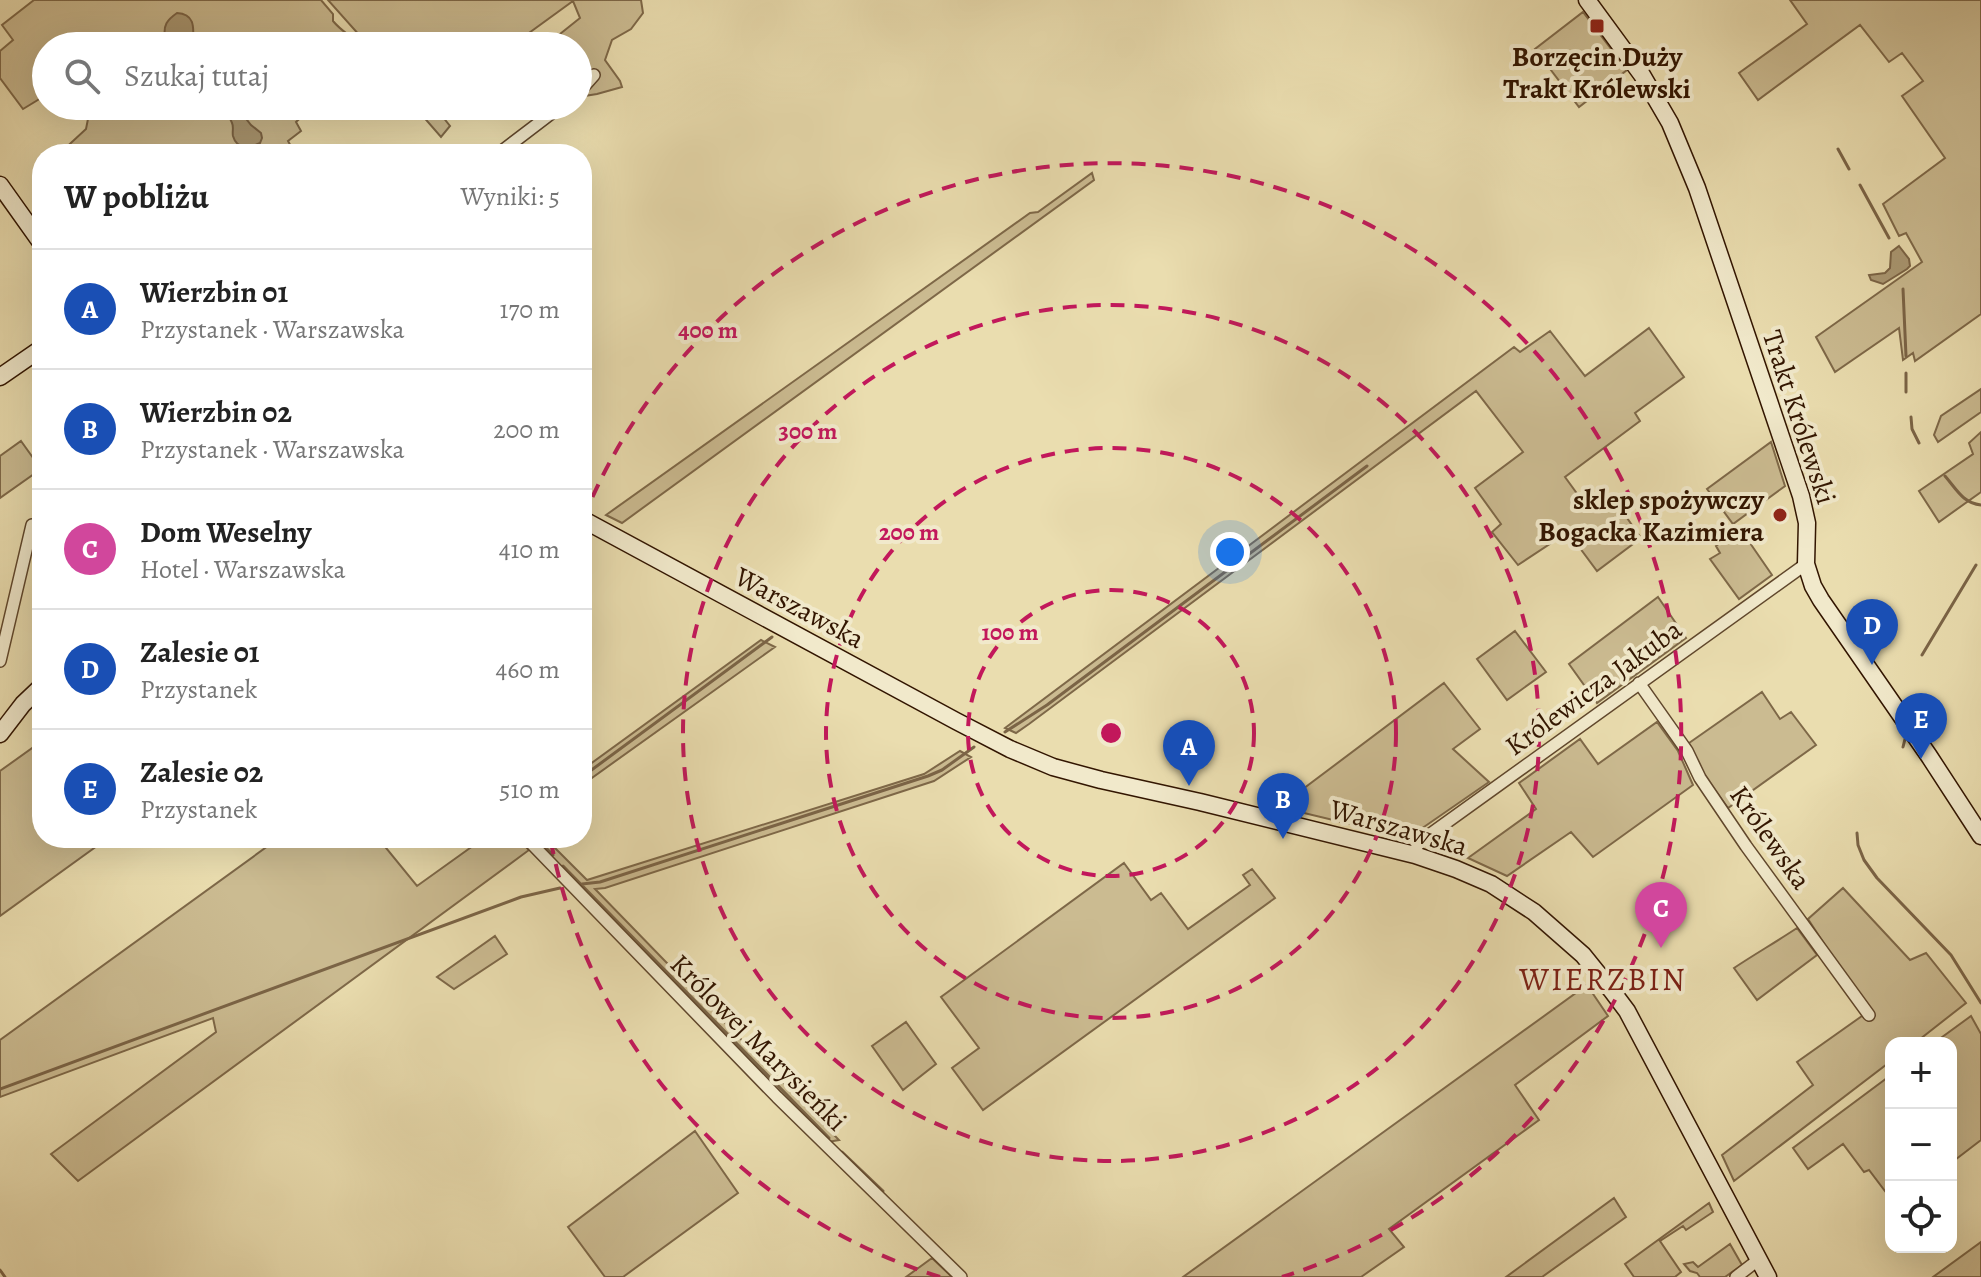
<!DOCTYPE html>
<html lang="pl">
<head>
<meta charset="utf-8">
<style>
  body { margin:0; font-family:Alegreya,serif; background:#f6f6f6; color:#222 }
  .controls { position:absolute; right:24px; bottom:24px; display:grid; overflow:hidden; border-radius:16px; box-shadow:0 8px 32px #0002 }
  .controls button { width:72px; height:72px; display:grid; place-items:center; padding:0; border:0; border-bottom:2px solid #e0e0e0; background:#fff; color:#222; font:40px sans-serif }
  .you { position:absolute; left:1230px; top:552px; width:28px; height:28px; margin:-20px; border:6px solid #fff; border-radius:50%; background:#1a73e8; box-shadow:0 0 0 12px #1a73e833 }
  .badge { display:grid; place-items:center; width:52px; height:52px; border-radius:50%; background:#111827; color:#fff; font-size:26px; font-weight:700 }
  .pin { position:absolute; translate:-50% -66px; filter:drop-shadow(0 2px 4px #0008) }
  .pin::after { content:''; position:absolute; top:42px; width:28px; height:24px; background:inherit; clip-path:polygon(0 0,100% 0,50% 100%) }
  .list { margin:0; padding:0; list-style:none }
  h2 { display:flex; justify-content:space-between; align-items:center; height:104px; margin:0; padding:0 32px; font-size:34px }
  h2 small { font-size:26px; font-weight:400; color:#767676 }
  .list li { display:grid; grid-template-columns:52px 1fr auto; gap:24px; align-items:center; box-sizing:border-box; height:120px; padding:0 32px; border-top:2px solid #e0e0e0 }
  .list b { display:block; font-size:30px; white-space:nowrap }
  .list p { margin:0; font-size:26px; white-space:nowrap; color:#767676 }
  .list em { font-size:26px; font-style:normal; color:#767676 }
  .icon { flex:none; width:44px; height:44px; fill:none; stroke:currentColor; stroke-width:2; stroke-linecap:round; stroke-linejoin:round }
  .map { position:relative; flex:none; width:1981px; height:1277px; overflow:hidden }
  .search { position:absolute; background:#fff; box-shadow:0 8px 32px #0002; left:32px; top:32px; width:560px; height:88px; display:flex; align-items:center; gap:20px; box-sizing:border-box; padding:0 28px; border-radius:44px; color:#767676; font-size:30px }
  .panel { position:absolute; background:#fff; box-shadow:0 8px 32px #0002; left:32px; top:144px; width:560px; height:704px; border-radius:32px }
  .map>svg:first-child { display:block }
  .green { fill:#cbbb91; stroke:#7e6848; stroke-width:2 }
  .water { fill:#ab9974; stroke:#7b6446; stroke-width:2 }
  .lines { fill:none; stroke-linecap:round; stroke-linejoin:round }
  .stream { stroke:#7b6446; stroke-width:3 }
  .street-casing { stroke:#60472c; stroke-width:14 }
  .secondary-casing { stroke:#321500; stroke-width:19 }
  .street { stroke:#f1e9cb; stroke-width:11 }
  .secondary { stroke:#f1e9cb; stroke-width:16 }
  .ring { fill:none; stroke:#c2185b; stroke-width:4; stroke-dasharray:14 10 }
  .poi-dot { fill:#8f2418; stroke:#f1e9cb; stroke-width:3 }
  .labels { text-anchor:middle; stroke-width:8; stroke-linejoin:round; paint-order:stroke }
  .poi-label { font-size:28px; font-weight:bold; fill:#321500; stroke:#f1e9cb }
  .street-label { font-size:28px; fill:#321500; stroke:#f1e9cb }
  .quarter-label { font-size:32px; letter-spacing:2px; fill:#7a1f14; stroke:#f1e9cb }
  .centre { fill:#c2185b; stroke:#f1e9cb; stroke-width:4 }
  .ring-label { font-size:24px; text-anchor:middle; font-weight:bold; fill:#c2185b; stroke:#f1e9cb; stroke-width:8; stroke-linejoin:round; paint-order:stroke }
</style>
</head>
<body>
<div class="map">
<svg width="1981" height="1277" viewBox="0 0 1981 1277">
  <rect width="100%" height="100%" fill="#eaddaf"/>
  <filter id="stains"><feTurbulence type="fractalNoise" baseFrequency=".0025" numOctaves="4"/><feColorMatrix values="0 0 0 0 .2 0 0 0 0 .09 0 0 0 0 .02 0 0 0 .5 -.17"/></filter>
  <radialGradient id="worn" r=".72"><stop offset=".6" stop-color="#630" stop-opacity="0"/><stop offset="1" stop-color="#630" stop-opacity=".3"/></radialGradient>
  <!-- green -->
  <path class="green" d="M 34,0 L 321,0 L 333,14 L 333,21 C 342,32 352,36 361,46 L 46,46 L 46,95 L 23,109 L 0,78 L 0,51 L 13,40 L 2,25 Z
    M 328,0 L 641,0 L 643,13 L 631,29 L 612,40 L 605,60 L 620,81 L 622,87 L 597,94 L 578,97 L 578,46 L 545,46 L 580,18 L 573,1 L 511,46 L 369,46 Z
    M 1790,0 L 1981,0 L 1981,314 L 1915,361 L 1913,353 L 1903,360 L 1899,328 L 1835,372 L 1816,337 L 1922,262 L 1906,233 L 1899,236 L 1883,204 L 1945,158 L 1902,96 L 1923,81 L 1902,53 L 1889,62 L 1860,25 L 1758,100 L 1739,73 L 1807,24 Z
    M 1583,12 L 1627,70 L 1579,107 L 1535,49 Z
    M 79,106 L 313,106 L 296,122 L 301,131 L 288,141 L 292,148 L 288,154 L 59,154 L 86,129 L 88,119 Z
    M 414,106 L 434,106 L 450,126 L 441,137 Z
    M 1092,173 L 1094,180 L 622,523 L 606,515 L 1030,213 L 1038,212 Z
    M 1649,328 L 1684,377 L 1635,413 L 1640,421 L 1565,477 L 1589,510 L 1611,495 L 1641,538 L 1597,571 L 1568,532 L 1518,565 L 1492,532 L 1501,524 L 1475,488 L 1523,452 L 1476,391 L 1029,724 L 1016,733 L 1005,728 L 1514,347 L 1520,352 L 1550,331 L 1585,376 Z
    M 1981,389 L 1981,412 L 1938,442 L 1934,435 L 1941,416 Z
    M 1981,432 L 1981,492 L 1939,522 L 1919,491 L 1973,454 L 1969,443 Z
    M 21,441 L 41,469 L 0,498 L 0,456 Z
    M 1771,442 L 1785,486 L 1733,524 L 1707,489 Z
    M 1741,530 L 1772,575 L 1739,599 L 1710,559 L 1720,553 L 1716,546 Z
    M 1658,597 L 1686,638 L 1597,703 L 1569,664 Z
    M 1515,631 L 1546,672 L 1507,700 L 1477,659 Z
    M 761,640 L 775,647 L 582,785 L 582,770 Z
    M 1444,683 L 1480,729 L 1453,749 L 1489,782 L 1408,838 L 1279,807 Z
    M 1762,692 L 1780,719 L 1791,712 L 1816,745 L 1728,808 L 1704,775 L 1689,743 Z
    M 1657,722 L 1678,751 L 1693,785 L 1593,857 L 1571,832 L 1507,876 L 1468,858 L 1536,809 L 1519,783 L 1580,739 L 1598,764 Z
    M 42,741 L 42,838 L 108,838 L 0,916 L 0,771 Z
    M 960,751 L 971,757 L 934,781 L 605,888 L 595,889 L 839,1140 L 828,1142 L 532,838 L 545,838 L 587,880 L 924,774 Z
    M 279,838 L 378,838 L 417,886 L 484,838 L 517,838 L 529,850 L 78,1181 L 51,1154 L 216,1032 L 213,1018 L 0,1097 L 0,1040 Z
    M 1124,863 L 1151,900 L 1161,893 L 1188,929 L 1250,885 L 1243,875 L 1252,869 L 1275,898 L 983,1110 L 952,1068 L 979,1048 L 941,997 Z
    M 1843,888 L 1910,960 L 1926,953 L 1966,1003 L 1915,1043 L 1891,1043 L 1891,1061 L 1734,1181 L 1722,1155 L 1813,1085 L 1797,1062 L 1862,1016 L 1872,1017 L 1808,919 Z
    M 1797,928 L 1817,955 L 1757,1000 L 1734,968 C 1755,954 1776,942 1797,928 Z
    M 495,936 L 507,954 L 454,989 L 437,977 Z
    M 1587,985 L 1608,1016 L 1515,1085 L 1539,1120 L 1389,1229 L 1404,1247 L 1361,1277 L 1183,1277 Z
    M 1971,1016 L 1981,1034 L 1981,1140 L 1951,1163 L 1951,1043 L 1934,1043 Z
    M 906,1022 L 936,1064 L 903,1090 L 872,1046 Z
    M 1891,1075 L 1891,1199 L 1869,1170 L 1864,1172 L 1843,1144 L 1808,1169 L 1793,1148 Z
    M 695,1131 L 738,1193 L 623,1277 L 605,1277 L 568,1227 Z
    M 1614,1198 L 1626,1217 L 1542,1277 L 1506,1277 Z
    M 1709,1203 L 1713,1212 L 1686,1230 L 1683,1226 L 1660,1241 L 1681,1272 L 1675,1277 L 1634,1277 L 1625,1264 Z
    M 1981,1242 L 1981,1277 L 1933,1277 Z
    M 1730,1244 L 1742,1265 L 1725,1277 L 1700,1277 L 1697,1273 L 1690,1271 L 1684,1264 L 1693,1262 L 1698,1267 Z
    M 932,1258 L 952,1277 L 906,1277 Z"/>
  <!-- water -->
  <path class="water" d="M 177,13 C 194,14 194,26 193,40 L 197,46 C 184,46 175,47 165,38 C 163,25 167,20 177,13 Z
    M 222,106 L 236,106 L 251,125 L 261,133 L 262,138 L 260,143 C 250,148 237,150 233,136 C 232,132 234,127 232,123 C 230,117 225,111 222,106 Z
    M 1899,246 L 1909,259 L 1910,266 L 1907,269 L 1883,284 L 1871,280 L 1869,275 L 1885,273 L 1890,268 L 1891,252 Z"/>
  <g class="lines">
    <!-- stream -->
    <path class="stream" d="M 1838,149 L 1849,169
      M 1860,185 L 1889,238
      M 1903,289 L 1906,356
      M 1906,373 L 1906,392
      M 1911,417 L 1912,429 L 1919,443
      M 1945,476 C 1957,490 1963,503 1981,505
      M 1922,655 L 1976,565
      M 1005,732 L 1047,705 L 1367,466
      M 1903,747 L 1906,735
      M 582,777 L 772,637
      M 1857,833 L 1858,845 L 1864,860 L 1877,878 L 1951,955 L 1981,1003
      M 536,838 L 553,855
      M 563,866 L 829,1138
      M 582,884 L 600,882 L 928,776 L 942,770 L 974,747
      M 0,1089 L 521,897 L 560,888
      M 842,1152 L 883,1191
      M 0,1270 L 5,1277"/>
    <defs>
      <path id="street" d="M 578,93 L 594,75
        M 463,154 L 465,152 L 470,154
        M 498,154 L 561,106
        M 0,661 L 32,525 L 42,529
        M 1639,683 L 1687,751 L 1700,778 L 1746,846 L 1869,1015
        M 526,838 L 777,1097 L 961,1277
        M 1415,855 L 1418,843 L 1806,564
        M 1736,1277 L 1758,1260"/>
      <path id="secondary" d="M 1587,0 L 1642,75 L 1670,123 L 1697,188 L 1801,496 L 1807,523 L 1806,564 L 1813,586 L 1821,600 L 1929,756 L 1981,836
        M 0,185 L 42,244
        M 0,377 L 42,348
        M 582,519 L 956,721 L 1010,749 L 1053,767 L 1101,780 L 1200,802 L 1415,855 L 1456,869 L 1491,884 L 1534,912 L 1583,955 L 1612,991 L 1627,1011 L 1768,1277
        M 0,734 L 23,704 L 42,686"/>
    </defs>
    <!-- street casing -->
    <use href="#street" class="street-casing"/>
    <!-- secondary casing -->
    <use href="#secondary" class="secondary-casing"/>
    <!-- street -->
    <use href="#street" class="street"/>
    <!-- secondary -->
    <use href="#secondary" class="secondary"/>
  </g>
  <!-- distance rings -->
  <g class="ring">
    <circle cx="1111" cy="733" r="143"/>
    <circle cx="1111" cy="733" r="285"/>
    <circle cx="1111" cy="733" r="428"/>
    <path d="M940 1277A570 570 0 0 1 551 842M583 519A570 570 0 1 1 1282 1277"/>
  </g>
  <!-- markers -->
  <g class="poi-dot">
    <rect x="1589" y="18" width="16" height="16" rx="4"/>
    <circle cx="1780" cy="515" r="8"/>
  </g>
  <g class="labels">
    <!-- poi labels -->
    <g class="poi-label">
      <text x="1597" y="66">Borzęcin Duży<tspan x="1597" dy="32">Trakt Królewski</tspan></text>
      <text x="1764" y="509" text-anchor="end">sklep spożywczy<tspan x="1764" dy="32">Bogacka Kazimiera</tspan></text>
    </g>
    <!-- street labels -->
    <g class="street-label">
      <text transform="translate(1800 417) rotate(72)" y="10">Trakt Królewski</text>
      <text transform="translate(800 607) rotate(28)" y="10">Warszawska</text>
      <text transform="translate(1593 687) rotate(-36)" y="10">Królewicza Jakuba</text>
      <text transform="translate(1399 827) rotate(16)" y="10">Warszawska</text>
      <text transform="translate(1771 837) rotate(55)" y="10">Królewska</text>
      <text transform="translate(759 1042) rotate(45)" y="10">Królowej Marysieńki</text>
    </g>
    <!-- quarter labels -->
    <g class="quarter-label">
      <text x="1603" y="990">WIERZBIN</text>
    </g>
  </g>
  <circle cx="1111" cy="733" r="12" class="centre"/>
  <g class="ring-label">
    <text x="708" y="338">400 m</text>
    <text x="808" y="439">300 m</text>
    <text x="909" y="540">200 m</text>
    <text x="1010" y="640">100 m</text>
  </g>
  <rect width="100%" height="100%" filter="url(#stains)"/>
  <rect width="100%" height="100%" fill="url(#worn)"/>
</svg>
<div class="controls">
<button>+</button>
<button>−</button>
<button><svg class="icon" aria-label="locate" viewBox="0 0 24 24"><circle cx="12" cy="12" r="6"/><path d="M12 2v4M12 18v4M2 12h4M18 12h4"/></svg></button>
</div>
<div class="you"></div>
<div class="pin badge" style="left:1189px;top:786px;background:#1a4fb4">A</div>
<div class="pin badge" style="left:1283px;top:839px;background:#1a4fb4">B</div>
<div class="pin badge" style="left:1661px;top:948px;background:#d1479c">C</div>
<div class="pin badge" style="left:1872px;top:665px;background:#1a4fb4">D</div>
<div class="pin badge" style="left:1921px;top:759px;background:#1a4fb4">E</div>
<div class="search"><svg class="icon" aria-label="search" viewBox="0 0 24 24"><circle cx="10" cy="10" r="6"/><path d="M15 15l6 6"/></svg>Szukaj tutaj</div>
<section class="panel">
<h2>W pobliżu<small>Wyniki: 5</small></h2>
<ul class="list">
<li><span class="badge" style="background:#1a4fb4">A</span><div><b>Wierzbin 01</b><p>Przystanek · Warszawska</p></div><em>170 m</em></li>
<li><span class="badge" style="background:#1a4fb4">B</span><div><b>Wierzbin 02</b><p>Przystanek · Warszawska</p></div><em>200 m</em></li>
<li><span class="badge" style="background:#d1479c">C</span><div><b>Dom Weselny</b><p>Hotel · Warszawska</p></div><em>410 m</em></li>
<li><span class="badge" style="background:#1a4fb4">D</span><div><b>Zalesie 01</b><p>Przystanek</p></div><em>460 m</em></li>
<li><span class="badge" style="background:#1a4fb4">E</span><div><b>Zalesie 02</b><p>Przystanek</p></div><em>510 m</em></li>
</ul>
</section>
</div>
</body>
</html>
